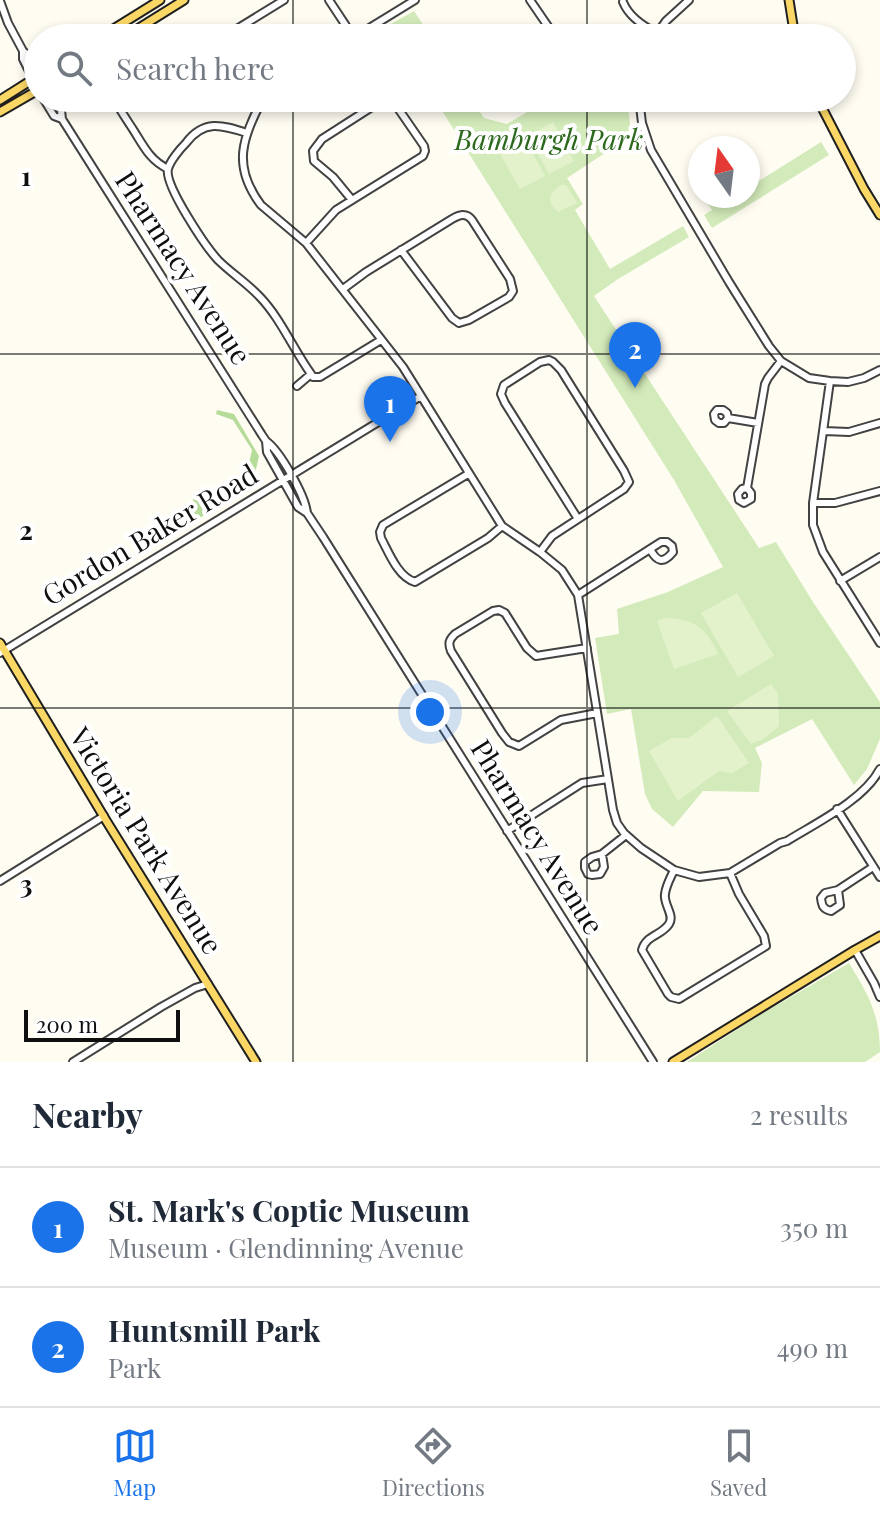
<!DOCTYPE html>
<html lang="en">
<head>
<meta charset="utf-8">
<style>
  body { margin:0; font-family:"Playfair Display",serif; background:#f2f2f3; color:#1f2937 }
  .compass { position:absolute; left:688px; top:136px; width:72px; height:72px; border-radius:50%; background:#fff; box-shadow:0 4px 12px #0003; rotate:346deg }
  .scale { position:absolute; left:24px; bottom:20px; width:156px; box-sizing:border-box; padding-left:8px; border:4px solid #0f0f0f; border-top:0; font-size:22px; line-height:28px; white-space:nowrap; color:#0f0f0f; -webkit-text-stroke:6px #fff; paint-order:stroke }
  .you { position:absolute; left:430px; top:712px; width:28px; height:28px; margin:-20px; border:6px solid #fff; border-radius:50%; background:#1a73e8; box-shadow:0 0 0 12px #1a73e833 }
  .badge { display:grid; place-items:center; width:52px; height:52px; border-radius:50%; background:#1a73e8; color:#fff; font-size:26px; font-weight:700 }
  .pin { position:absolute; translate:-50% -66px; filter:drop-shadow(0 2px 4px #0008) }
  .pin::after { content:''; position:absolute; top:42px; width:28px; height:24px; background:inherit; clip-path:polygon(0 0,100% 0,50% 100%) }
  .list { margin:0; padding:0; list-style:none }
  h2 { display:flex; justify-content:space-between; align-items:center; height:104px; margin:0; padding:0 32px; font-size:34px }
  h2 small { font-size:26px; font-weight:400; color:#747a83 }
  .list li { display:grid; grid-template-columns:52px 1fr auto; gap:24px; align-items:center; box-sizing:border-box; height:120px; padding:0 32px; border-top:2px solid #e0e1e3 }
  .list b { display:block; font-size:30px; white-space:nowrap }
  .list p { margin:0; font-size:26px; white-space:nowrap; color:#747a83 }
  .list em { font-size:26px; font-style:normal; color:#747a83 }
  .icon { flex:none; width:44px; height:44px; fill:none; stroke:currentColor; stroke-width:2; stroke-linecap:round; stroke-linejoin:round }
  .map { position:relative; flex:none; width:880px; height:1062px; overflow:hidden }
  .search { position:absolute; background:#fff; box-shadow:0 4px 12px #0003; left:24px; right:24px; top:24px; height:88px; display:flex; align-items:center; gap:20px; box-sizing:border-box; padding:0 28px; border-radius:44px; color:#747a83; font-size:30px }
  .sheet { height:344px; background:#fff }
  nav { display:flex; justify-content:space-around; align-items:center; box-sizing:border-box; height:112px; border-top:2px solid #e0e1e3; background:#fff; font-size:22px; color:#747a83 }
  nav a { display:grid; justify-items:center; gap:4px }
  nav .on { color:#1a73e8 }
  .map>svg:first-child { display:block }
  .green { fill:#d3ebba }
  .forest { fill:#b6dc99 }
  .pitch { fill:#e4f2cc }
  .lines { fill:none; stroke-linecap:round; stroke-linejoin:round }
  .minor-casing { stroke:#424242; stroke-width:10 }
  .major-casing { stroke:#202020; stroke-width:11 }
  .minor { stroke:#fff; stroke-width:6 }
  .major { stroke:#fbd866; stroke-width:7 }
  .grid { fill:none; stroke:#0f0f0f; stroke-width:2; stroke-opacity:0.55 }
  .labels { text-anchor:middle; stroke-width:8; stroke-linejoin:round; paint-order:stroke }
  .park-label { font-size:28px; font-style:italic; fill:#2c691d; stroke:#fff }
  .street-label { font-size:28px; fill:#0f0f0f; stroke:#fff }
  .grid-label { font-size:26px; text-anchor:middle; font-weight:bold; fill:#0f0f0f; stroke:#fff; stroke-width:8; stroke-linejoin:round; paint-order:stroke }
</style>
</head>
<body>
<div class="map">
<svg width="880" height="1062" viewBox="0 0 880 1062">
  <rect width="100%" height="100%" fill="#fffcf2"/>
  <!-- green -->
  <path class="green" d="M 414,11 L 432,38 L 397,38 L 389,25 Z
    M 434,98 L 471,98 L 484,118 L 507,124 L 550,98 L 604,98 L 628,103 L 631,136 L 567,178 L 583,204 L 575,210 L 610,269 L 683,226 L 689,237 L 618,279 L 594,296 L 759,548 L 776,542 L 813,602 L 880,702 L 880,739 L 867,769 L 854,785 L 812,719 L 755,748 L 762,763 L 759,792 L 703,791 L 673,827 L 652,809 L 645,794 L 631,709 L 607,714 L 595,638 L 619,634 L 617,609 L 668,592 L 723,567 L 674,480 Z
    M 821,142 L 829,155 L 712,228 L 704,215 L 712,210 L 703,196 L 748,196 L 748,176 L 754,184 Z
    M 849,963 C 868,994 880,1015 880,1052 L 865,1062 L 687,1062 L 758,1016 Z"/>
  <!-- forest -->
  <path class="forest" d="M 217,410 L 234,414 L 259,456 L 252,487 L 196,520 L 191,517 L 190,511 L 194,497 L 214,502 L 244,485 L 252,450 L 233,420 L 216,414 Z"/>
  <!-- pitch -->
  <path class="pitch" d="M 553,122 L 574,161 L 549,174 L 528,136 Z
    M 524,138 L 545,176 L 520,189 L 499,152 Z
    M 561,185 L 566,185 L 577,203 L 558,212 C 546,201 548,194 561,185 Z
    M 737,593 L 774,656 L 738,677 L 701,613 Z
    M 665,618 C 694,619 706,627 718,654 L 674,669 L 657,621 Z
    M 771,684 L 778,694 L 779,726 L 763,739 L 751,744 L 727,711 Z
    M 717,716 L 749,763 L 732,773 L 719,771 L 678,801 L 649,751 L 672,738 L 689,738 Z"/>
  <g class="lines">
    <defs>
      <path id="minor" d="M 329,0 L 354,38
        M 530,0 L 556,38
        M 0,1 L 8,23 L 23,51 L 23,59 L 38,89
        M 623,2 C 629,17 643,26 657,33
        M 222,38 L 284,0
        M 353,38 L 415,0
        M 654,38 L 666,21 L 689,0
        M 23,51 L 29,56 L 38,71
        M 43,98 L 54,116 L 62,119
        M 54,98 L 61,110 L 62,119 L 262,435 L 266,441 L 267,452 L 298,507 L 307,513 L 323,537 L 653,1062
        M 126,98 L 120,109 C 124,116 129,123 134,131 C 144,147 150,160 168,169
        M 263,98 C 243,138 231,165 261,205 L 306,243 L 403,367 L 502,526 L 540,552 L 562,570 L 578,595 L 613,810 L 617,823 L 624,833 L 641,848 L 674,870 L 699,877 L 730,873 L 780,843 L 787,841 C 816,823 864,800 880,769
        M 639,98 L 642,123 L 651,150 L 729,282 L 769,346 L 781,361 L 809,378 L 830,381 L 848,382 L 864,378 L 880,370
        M 247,133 C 222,125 204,119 186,143 C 180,149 170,161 168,169 C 164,185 206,247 218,260 C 231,273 247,283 260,297 C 281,319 293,349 311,374
        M 306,243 L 336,210 L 423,156 L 425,151 L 424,146 L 393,101 L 385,100 L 375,105 L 322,139 L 313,151 L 314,161 L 333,177 L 352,200
        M 343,289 L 366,272 L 452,219 C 459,215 466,212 472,220 L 510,279 L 513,291 L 509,297 L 469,320 L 459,323 L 452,318 L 401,250
        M 830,381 L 813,503 L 813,525 L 823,552 L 880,643
        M 297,386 L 311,374 L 313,377 L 320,377 L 381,340
        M 728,418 L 727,413 L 723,410 L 717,410 L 714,414 L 715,420 L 719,423 L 724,423 L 728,418 L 758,423
        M 824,431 L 849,432 L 880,423
        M 266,441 C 280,451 305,495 307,513
        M 468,474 L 383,525 L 380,532 L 381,538 C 389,553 398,577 415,582 L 488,538 L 502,526
        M 747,488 L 742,489 L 738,494 L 739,500 L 744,503 L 751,499 L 751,493 L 747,488 L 765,384 L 768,378 L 781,361
        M 813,503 L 835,503 L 880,491
        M 540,552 L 552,536 L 624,489 L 629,482 L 624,471 L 561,370 L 553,362 L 549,360 L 540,362 L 504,385 L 501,394 L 505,403 L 578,519
        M 840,581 L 880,557
        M 578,595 L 661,542 L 667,542 L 672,546 L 673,552 C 663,564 657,562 650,549
        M 587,648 L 536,656 L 527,648 L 505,613 L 499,610 L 493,611 L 455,634 C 449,640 448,643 451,651 L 502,733 L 509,742 L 519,746 L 561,720 L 597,713
        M 0,653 L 421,396
        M 837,809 L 880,877
        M 507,831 L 582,783 L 608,779
        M 602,854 L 604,867 L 600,874 L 592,875 L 588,874 L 585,868 L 585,862 L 592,857 L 602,854 L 626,835
        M 674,870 C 671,877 666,885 665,894 C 663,904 675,915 669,924 C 661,936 646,935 642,950 L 668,994 L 671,997 L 679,999 L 766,946 L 764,936 L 739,894 L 730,873
        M 0,881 L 104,816
        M 838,890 L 840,905 L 831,911 C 823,909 822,906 821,898 L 825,893 L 838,890 L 873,867
        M 855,950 L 874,983 L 880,997
        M 73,1062 L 161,1007 L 195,988 L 208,984"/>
      <path id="major" d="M 789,0 L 795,38
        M 99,38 L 160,0
        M 123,38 L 184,0
        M 817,98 L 864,189 L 880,215
        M 0,100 L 38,76
        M 0,112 L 38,90
        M 0,643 L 107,822 L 256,1062
        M 673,1062 L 855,950 L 880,936"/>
    </defs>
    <!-- minor casing -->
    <use href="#minor" class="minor-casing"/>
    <!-- major casing -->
    <use href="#major" class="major-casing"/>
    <!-- minor -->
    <use href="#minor" class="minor"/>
    <!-- major -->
    <use href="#major" class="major"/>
  </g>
  <!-- grid -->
  <path class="grid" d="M 293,0 L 293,38M 587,0 L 587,38M 293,98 L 293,1062M 587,98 L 587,1062M 0,354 L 880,354M 0,708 L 880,708"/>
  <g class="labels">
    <!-- park labels -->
    <g class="park-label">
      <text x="549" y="150">Bamburgh Park</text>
    </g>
    <!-- street labels -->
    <g class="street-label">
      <text transform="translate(183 268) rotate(57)" y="10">Pharmacy Avenue</text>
      <text transform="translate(150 535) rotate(-31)" y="10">Gordon Baker Road</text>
      <text transform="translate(537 837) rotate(58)" y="10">Pharmacy Avenue</text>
      <text transform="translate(146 841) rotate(58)" y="10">Victoria Park Avenue</text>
    </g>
  </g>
  <g class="grid-label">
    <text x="26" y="186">1</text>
    <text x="26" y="540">2</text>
    <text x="26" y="894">3</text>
  </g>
</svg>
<svg class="compass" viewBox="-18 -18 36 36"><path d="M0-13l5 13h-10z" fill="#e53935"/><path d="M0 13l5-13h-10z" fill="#747a83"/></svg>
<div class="scale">200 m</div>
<div class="you"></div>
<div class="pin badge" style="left:390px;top:442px">1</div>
<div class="pin badge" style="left:635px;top:388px">2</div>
<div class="search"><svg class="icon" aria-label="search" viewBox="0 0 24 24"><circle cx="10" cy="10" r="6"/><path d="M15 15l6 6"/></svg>Search here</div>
</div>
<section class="sheet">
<h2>Nearby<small>2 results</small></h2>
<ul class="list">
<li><span class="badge">1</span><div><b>St. Mark's Coptic Museum</b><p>Museum · Glendinning Avenue</p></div><em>350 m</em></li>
<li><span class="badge">2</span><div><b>Huntsmill Park</b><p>Park</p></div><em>490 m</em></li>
</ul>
</section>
<nav>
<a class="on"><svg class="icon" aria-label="map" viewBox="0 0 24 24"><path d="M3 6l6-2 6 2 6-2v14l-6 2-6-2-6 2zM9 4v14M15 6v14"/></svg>Map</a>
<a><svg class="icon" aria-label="directions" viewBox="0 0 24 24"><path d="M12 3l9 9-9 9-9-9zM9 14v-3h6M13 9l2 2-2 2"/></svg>Directions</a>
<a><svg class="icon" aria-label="saved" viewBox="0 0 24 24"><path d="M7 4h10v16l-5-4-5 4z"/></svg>Saved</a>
</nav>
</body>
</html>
